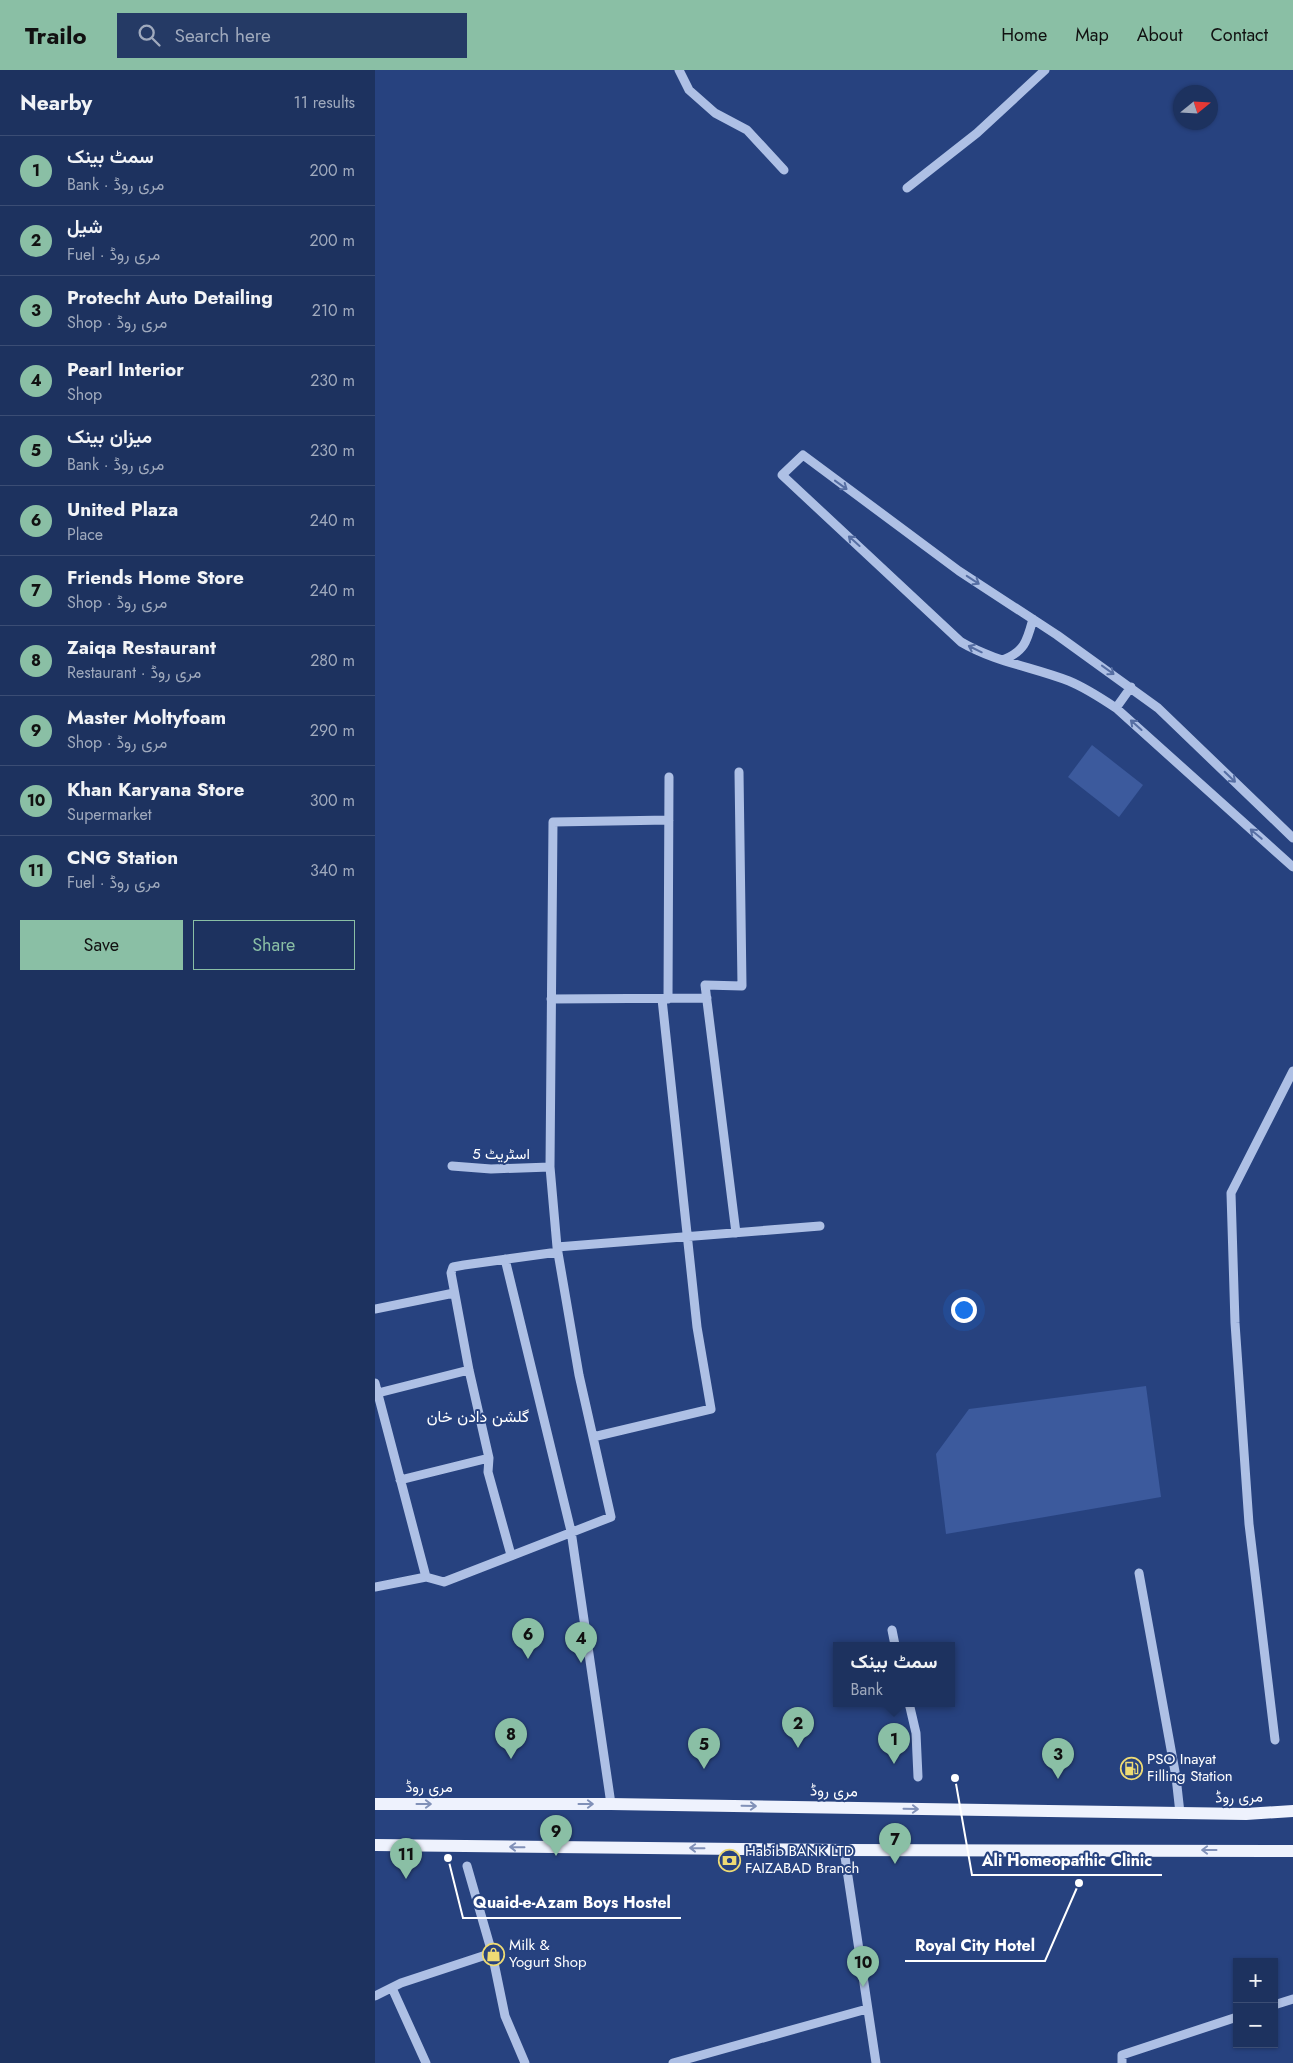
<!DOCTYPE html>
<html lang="en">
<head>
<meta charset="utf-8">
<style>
  body { margin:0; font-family:Jost,Vazirmatn,sans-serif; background:#253a65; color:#f1f3f6 }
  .controls { position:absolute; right:15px; bottom:15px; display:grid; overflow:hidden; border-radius:0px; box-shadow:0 1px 4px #0004 }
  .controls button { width:45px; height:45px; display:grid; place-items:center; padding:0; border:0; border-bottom:1px solid #3b4d74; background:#1d325f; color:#f1f3f6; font:25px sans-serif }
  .compass { position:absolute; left:798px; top:15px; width:45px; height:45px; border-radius:50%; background:#1d325f; box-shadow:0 1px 4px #0004; rotate:72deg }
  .you { position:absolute; left:588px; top:1239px; width:18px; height:18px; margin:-12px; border:4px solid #fff; border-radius:50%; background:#1a73e8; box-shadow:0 0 0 8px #1a73e833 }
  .badge { display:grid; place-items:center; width:32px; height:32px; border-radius:50%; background:#8abfa5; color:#111; font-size:16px; font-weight:700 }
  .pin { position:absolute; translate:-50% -41px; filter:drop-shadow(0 1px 2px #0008) }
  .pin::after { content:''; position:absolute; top:26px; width:18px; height:15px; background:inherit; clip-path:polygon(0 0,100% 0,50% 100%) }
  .popup { position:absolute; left:458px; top:1572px; width:122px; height:65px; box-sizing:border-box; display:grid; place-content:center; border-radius:0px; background:#1d325f; filter:drop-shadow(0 1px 4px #0005); font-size:16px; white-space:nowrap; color:#a0aabd }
  .popup b { font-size:19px; color:#f1f3f6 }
  .popup::after { content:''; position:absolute; left:50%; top:100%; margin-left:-10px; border:10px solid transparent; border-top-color:#1d325f }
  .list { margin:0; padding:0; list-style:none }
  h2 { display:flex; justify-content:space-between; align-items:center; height:65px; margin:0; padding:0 20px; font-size:21px }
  h2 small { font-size:16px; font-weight:400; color:#a0aabd }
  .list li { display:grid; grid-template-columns:32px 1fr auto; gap:15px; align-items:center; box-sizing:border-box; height:70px; padding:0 20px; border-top:1px solid #3b4d74 }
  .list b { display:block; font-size:19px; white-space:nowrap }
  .list p { margin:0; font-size:16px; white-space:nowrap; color:#a0aabd }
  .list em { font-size:16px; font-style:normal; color:#a0aabd }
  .actions { display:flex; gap:10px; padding:15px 20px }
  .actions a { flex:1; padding:11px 0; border:1px solid #8abfa5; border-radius:0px; text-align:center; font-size:18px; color:#8abfa5 }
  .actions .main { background:#8abfa5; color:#111 }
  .icon { flex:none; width:28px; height:28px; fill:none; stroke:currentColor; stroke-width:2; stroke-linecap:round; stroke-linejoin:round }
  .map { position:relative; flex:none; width:918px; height:1993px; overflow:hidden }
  header { display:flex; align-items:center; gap:30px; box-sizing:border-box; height:70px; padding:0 25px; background:#8abfa5; color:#111 }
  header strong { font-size:24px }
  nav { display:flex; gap:28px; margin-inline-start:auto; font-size:18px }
  .search { width:350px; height:45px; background:#253a65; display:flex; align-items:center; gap:12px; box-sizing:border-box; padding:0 18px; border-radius:0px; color:#a0aabd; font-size:19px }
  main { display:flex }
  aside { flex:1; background:#1d325f }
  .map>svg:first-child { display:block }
  .green { fill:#3c5a9d }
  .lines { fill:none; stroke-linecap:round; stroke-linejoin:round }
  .minor { stroke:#aec0e5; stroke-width:9 }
  .major { stroke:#eef2fd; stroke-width:12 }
  .oneway { stroke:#566ea3 }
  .oneway2 { stroke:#8191b8 }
  .labels { text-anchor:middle; stroke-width:4; stroke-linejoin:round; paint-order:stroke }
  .street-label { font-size:15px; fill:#fff; stroke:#27427f }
  .poi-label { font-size:15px; fill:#fff; stroke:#27427f; text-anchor:start }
  .neighbourhood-label { font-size:16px; fill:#fff; stroke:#27427f }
  .leader { fill:none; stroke:#fff; stroke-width:2 }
  .callout-dot { fill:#fff; stroke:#27427f; stroke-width:2 }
  .callout-label { font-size:16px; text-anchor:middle; font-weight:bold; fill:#fff; stroke:#27427f; stroke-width:4; stroke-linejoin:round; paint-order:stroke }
</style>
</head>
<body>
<header>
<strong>Trailo</strong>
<div class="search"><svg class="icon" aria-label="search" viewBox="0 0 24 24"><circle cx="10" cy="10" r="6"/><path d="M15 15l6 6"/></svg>Search here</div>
<nav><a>Home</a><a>Map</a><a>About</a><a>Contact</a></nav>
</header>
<main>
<aside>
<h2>Nearby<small>11 results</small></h2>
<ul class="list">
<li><span class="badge">1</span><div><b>سمٹ بینک</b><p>Bank · مری روڈ</p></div><em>200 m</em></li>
<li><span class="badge">2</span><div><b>شیل</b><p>Fuel · مری روڈ</p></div><em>200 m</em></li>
<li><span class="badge">3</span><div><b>Protecht Auto Detailing</b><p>Shop · مری روڈ</p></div><em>210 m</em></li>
<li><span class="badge">4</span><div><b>Pearl Interior</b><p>Shop</p></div><em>230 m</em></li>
<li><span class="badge">5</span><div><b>میزان بینک</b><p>Bank · مری روڈ</p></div><em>230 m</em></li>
<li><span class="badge">6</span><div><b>United Plaza</b><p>Place</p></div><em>240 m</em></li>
<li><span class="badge">7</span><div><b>Friends Home Store</b><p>Shop · مری روڈ</p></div><em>240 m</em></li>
<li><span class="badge">8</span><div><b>Zaiqa Restaurant</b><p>Restaurant · مری روڈ</p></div><em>280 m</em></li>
<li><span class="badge">9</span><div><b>Master Moltyfoam</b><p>Shop · مری روڈ</p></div><em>290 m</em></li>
<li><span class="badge">10</span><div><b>Khan Karyana Store</b><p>Supermarket</p></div><em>300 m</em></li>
<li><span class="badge">11</span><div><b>CNG Station</b><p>Fuel · مری روڈ</p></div><em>340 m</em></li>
</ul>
<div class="actions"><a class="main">Save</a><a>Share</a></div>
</aside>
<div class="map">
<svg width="918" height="1993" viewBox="0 0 918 1993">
  <rect width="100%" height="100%" fill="#27427f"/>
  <!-- green -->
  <path class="green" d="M 717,675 L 768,715 L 744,747 L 693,707 Z
    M 771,1316 L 786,1427 L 571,1464 L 561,1384 L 594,1339 Z"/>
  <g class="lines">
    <!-- minor -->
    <path class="minor" d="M 304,0 L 314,20 L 340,43 L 372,60 L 409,100
      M 532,118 L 602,63 L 670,0
      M 628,590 C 650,581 652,571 658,549
      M 741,638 L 756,617
      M 918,768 L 783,638 L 682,565 L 584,501 L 428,385 L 407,405 L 586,572 C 620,592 658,597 694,611 C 711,618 726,628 741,638 L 918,797
      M 176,929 L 332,928
      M 293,929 L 294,707
      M 77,1096 L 116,1099 L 175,1097
      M 361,1163 L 330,915 L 367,916 L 364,702
      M 182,1177 L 445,1156
      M 130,1189 L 196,1461 L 236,1734
      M 0,1239 L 79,1223
      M 0,1313 L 51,1507 L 69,1512 L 236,1447 L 204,1305 L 182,1177 L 175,1097 L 178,752 L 294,750
      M 3,1323 L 94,1300
      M 218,1367 L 336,1339 L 322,1257 L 287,929
      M 25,1410 L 114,1388
      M 136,1485 L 113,1402 L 114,1388 L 94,1300 L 76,1203 L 78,1197 L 89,1195 L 183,1182
      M 764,1503 L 801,1707 L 805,1743
      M 0,1517 L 51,1507
      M 517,1560 L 520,1575
      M 534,1633 L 541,1663 L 543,1707
      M 900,1670 L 874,1454 L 860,1253 L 856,1123 L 918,1001
      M 469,1780 L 501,1993
      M 92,1796 L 117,1883 L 130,1946 L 150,1993
      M 17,1918 L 51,1993
      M 0,1926 L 26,1913 L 117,1883
      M 899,1935 L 918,1929
      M 298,1993 L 492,1939
      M 747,1993 L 747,1985 L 862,1947"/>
    <!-- major -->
    <path class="major" d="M 0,1734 L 236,1734 L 871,1744 L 918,1741
      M 0,1775 L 469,1780 L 918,1781"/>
  </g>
  <!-- one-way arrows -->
  <defs><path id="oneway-shaft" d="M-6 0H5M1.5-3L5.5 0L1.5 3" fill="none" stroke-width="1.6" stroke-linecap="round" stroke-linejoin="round" transform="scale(1.25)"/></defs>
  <g class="oneway">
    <use href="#oneway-shaft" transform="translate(466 415) rotate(36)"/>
    <use href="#oneway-shaft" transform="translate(479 471) rotate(-138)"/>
    <use href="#oneway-shaft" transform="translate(598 510) rotate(33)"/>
    <use href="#oneway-shaft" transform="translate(600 579) rotate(-154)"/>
    <use href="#oneway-shaft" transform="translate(733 600) rotate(36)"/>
    <use href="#oneway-shaft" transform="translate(761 655) rotate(-138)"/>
    <use href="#oneway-shaft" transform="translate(855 707) rotate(44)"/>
    <use href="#oneway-shaft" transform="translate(881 764) rotate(-140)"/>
  </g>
  <g class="oneway2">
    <use href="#oneway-shaft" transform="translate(49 1734)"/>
    <use href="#oneway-shaft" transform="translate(211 1734)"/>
    <use href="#oneway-shaft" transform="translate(374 1736) rotate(1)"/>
    <use href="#oneway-shaft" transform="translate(536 1739) rotate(1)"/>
    <use href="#oneway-shaft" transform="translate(142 1777) rotate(-179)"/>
    <use href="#oneway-shaft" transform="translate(322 1778) rotate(-179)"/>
    <use href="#oneway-shaft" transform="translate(834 1780) rotate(180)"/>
  </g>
  <!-- icons -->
  <defs>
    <symbol id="fuel-ring" viewBox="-11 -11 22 22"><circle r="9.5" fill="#27427f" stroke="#eedb74" stroke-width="1.5"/><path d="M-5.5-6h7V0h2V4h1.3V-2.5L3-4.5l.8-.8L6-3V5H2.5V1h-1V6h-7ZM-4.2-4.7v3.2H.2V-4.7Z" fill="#eedb74"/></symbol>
    <symbol id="bank-ring" viewBox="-11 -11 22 22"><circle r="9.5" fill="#27427f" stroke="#eedb74" stroke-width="1.5"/><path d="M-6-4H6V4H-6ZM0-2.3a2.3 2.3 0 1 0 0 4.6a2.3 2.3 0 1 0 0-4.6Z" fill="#eedb74"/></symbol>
    <symbol id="shop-ring" viewBox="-11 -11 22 22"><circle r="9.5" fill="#27427f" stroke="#eedb74" stroke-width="1.5"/><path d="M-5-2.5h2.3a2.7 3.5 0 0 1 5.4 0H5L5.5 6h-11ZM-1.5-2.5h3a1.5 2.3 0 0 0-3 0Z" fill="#eedb74"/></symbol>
  </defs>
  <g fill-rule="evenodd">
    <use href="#fuel-ring" x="744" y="1686" width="25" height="25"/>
    <use href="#bank-ring" x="342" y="1778" width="25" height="25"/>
    <use href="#shop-ring" x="106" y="1872" width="25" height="25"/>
  </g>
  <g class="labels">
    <!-- street labels -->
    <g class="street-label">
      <text x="126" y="1089">اسٹریٹ 5</text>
      <text x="54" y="1722">مری روڈ</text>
      <text transform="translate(459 1721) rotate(1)" y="5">مری روڈ</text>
      <text transform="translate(864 1727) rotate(-1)" y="5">مری روڈ</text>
    </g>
    <!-- poi labels -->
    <g class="poi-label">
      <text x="772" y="1694">PSO Inayat<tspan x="772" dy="17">Filling Station</tspan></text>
      <text x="370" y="1786">Habib BANK LTD<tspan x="370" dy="17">FAIZABAD Branch</tspan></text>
      <text x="134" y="1880">Milk &amp;<tspan x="134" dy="17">Yogurt Shop</tspan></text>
    </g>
    <!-- neighbourhood labels -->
    <g class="neighbourhood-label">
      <text x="103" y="1352">گلشن دادن خان</text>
    </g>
  </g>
  <!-- callouts -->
  <path class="leader" d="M580 1708L597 1805H787M73 1788L88 1848H306M704 1813L670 1891H530"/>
  <g class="callout-dot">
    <circle cx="580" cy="1708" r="5"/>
    <circle cx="73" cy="1788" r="5"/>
    <circle cx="704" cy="1813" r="5"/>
  </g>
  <g class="callout-label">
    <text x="692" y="1796">Ali Homeopathic Clinic</text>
    <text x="197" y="1838">Quaid-e-Azam Boys Hostel</text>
    <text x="600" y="1881">Royal City Hotel</text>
  </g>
</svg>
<div class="controls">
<button>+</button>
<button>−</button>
</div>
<svg class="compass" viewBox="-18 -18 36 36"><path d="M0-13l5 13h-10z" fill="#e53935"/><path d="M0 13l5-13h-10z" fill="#a0aabd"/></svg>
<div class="you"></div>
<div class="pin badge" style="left:519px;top:1694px">1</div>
<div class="popup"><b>سمٹ بینک</b>Bank</div>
<div class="pin badge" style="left:423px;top:1678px">2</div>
<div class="pin badge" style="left:683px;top:1709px">3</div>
<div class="pin badge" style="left:206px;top:1593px">4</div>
<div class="pin badge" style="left:329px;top:1699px">5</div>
<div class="pin badge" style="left:153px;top:1589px">6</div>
<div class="pin badge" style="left:520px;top:1794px">7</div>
<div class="pin badge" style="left:136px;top:1689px">8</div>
<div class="pin badge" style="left:181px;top:1786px">9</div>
<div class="pin badge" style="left:488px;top:1917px">10</div>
<div class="pin badge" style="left:31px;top:1809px">11</div>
</div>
</main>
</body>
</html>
